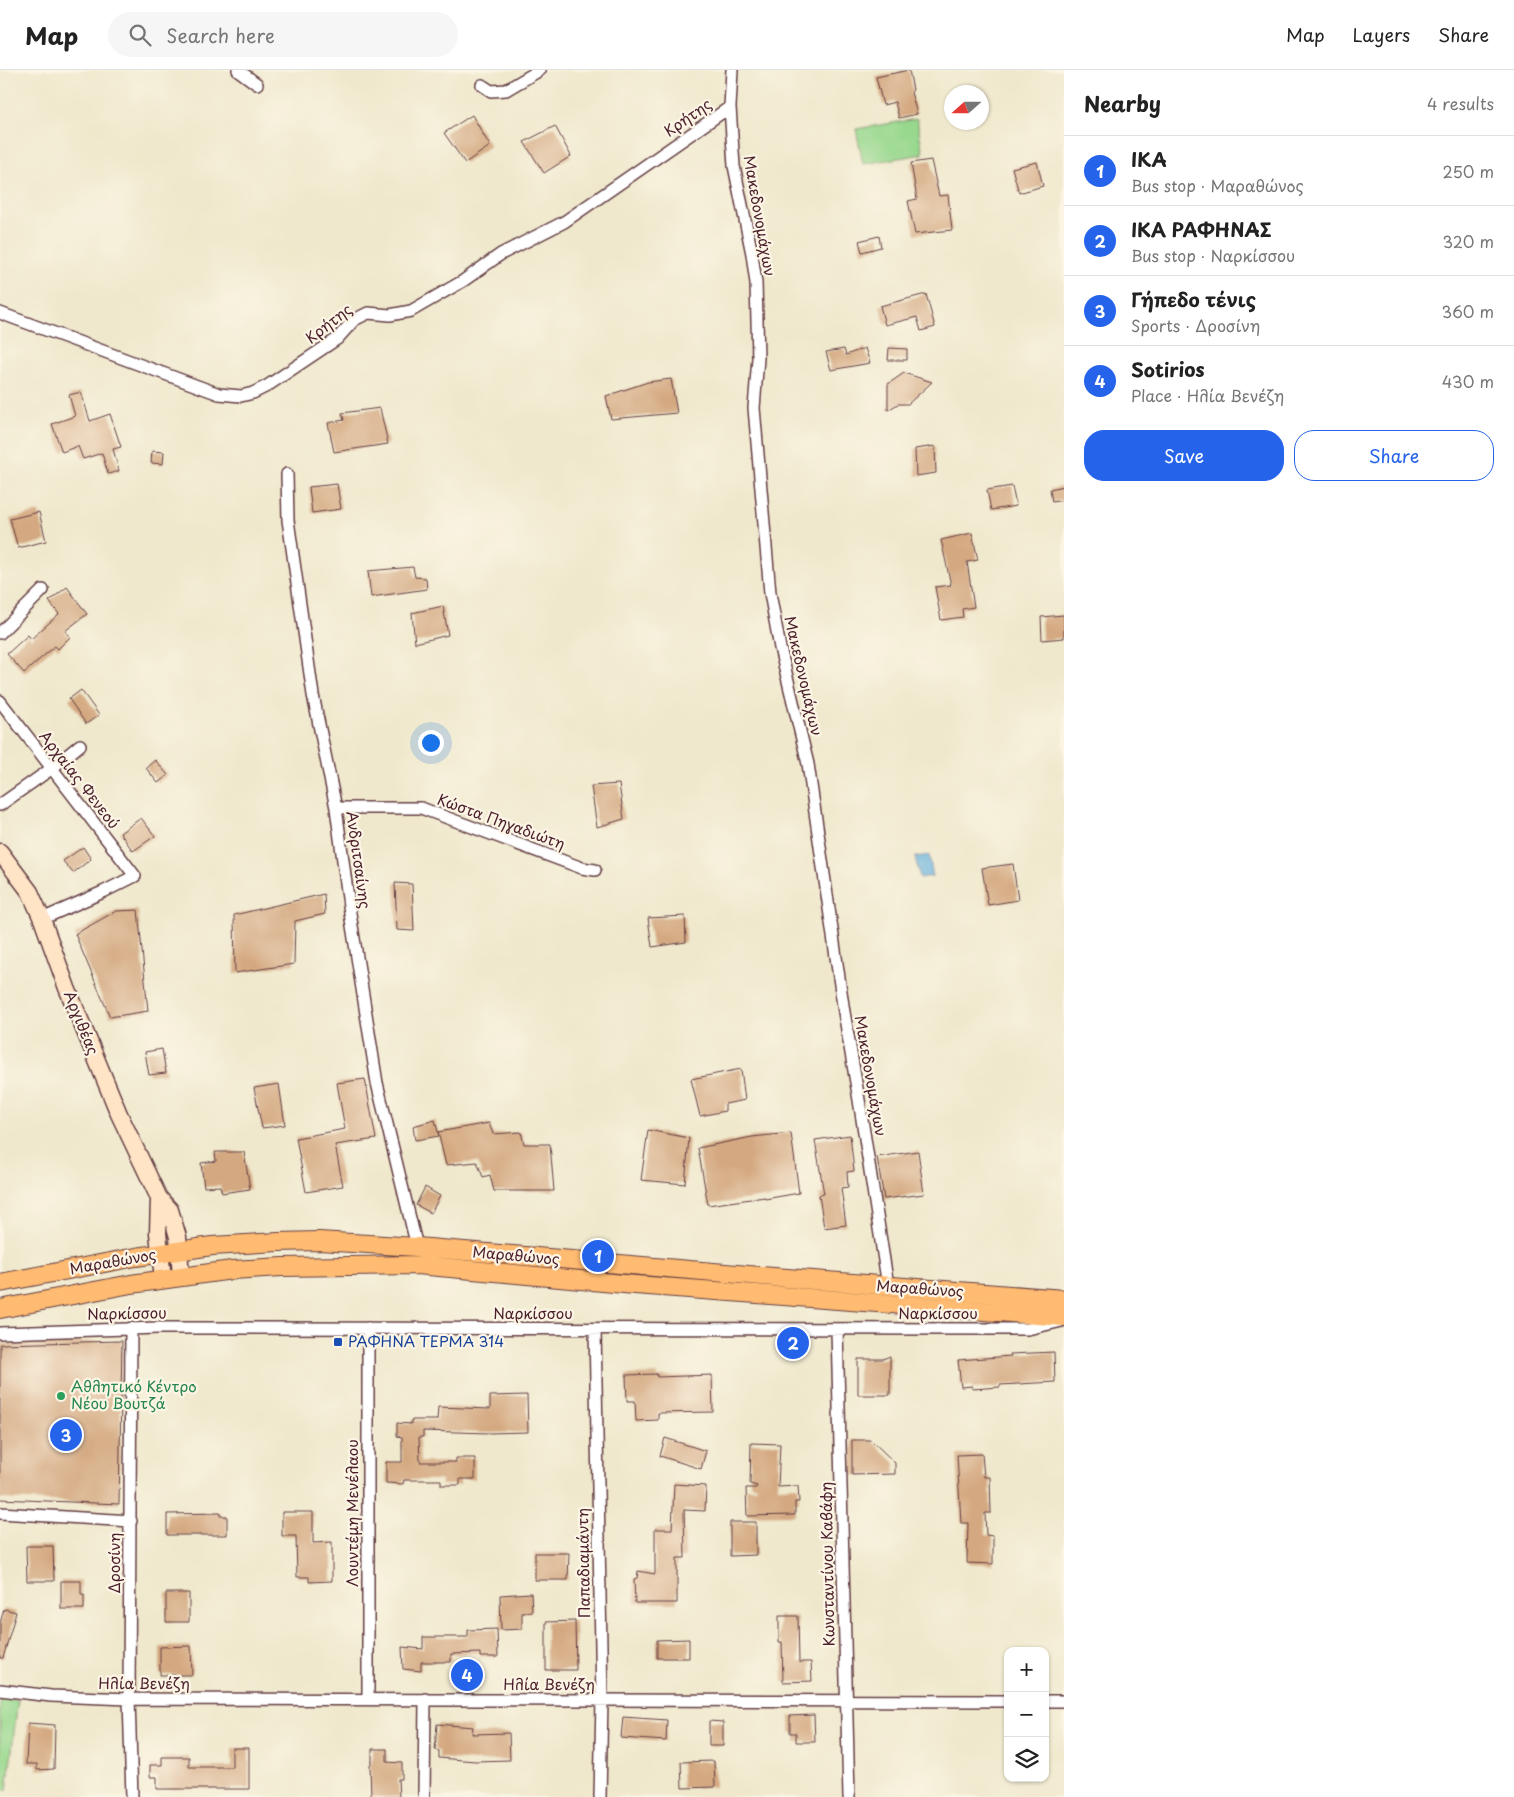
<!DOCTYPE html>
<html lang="en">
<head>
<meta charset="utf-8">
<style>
  body { margin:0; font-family:"Playpen Sans",sans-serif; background:#f6f6f6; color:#222 }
  .controls { position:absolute; right:15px; bottom:15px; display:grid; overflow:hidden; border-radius:10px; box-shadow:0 1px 4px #0004 }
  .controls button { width:45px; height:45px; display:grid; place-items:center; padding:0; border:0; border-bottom:1px solid #e0e0e0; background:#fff; color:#222; font:25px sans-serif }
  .compass { position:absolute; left:944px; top:15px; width:45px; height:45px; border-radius:50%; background:#fff; box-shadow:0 1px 4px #0004; rotate:249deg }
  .you { position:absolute; left:430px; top:672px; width:18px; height:18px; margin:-12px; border:4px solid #fff; border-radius:50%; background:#1a73e8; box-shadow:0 0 0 8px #1a73e833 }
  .badge { display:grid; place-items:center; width:32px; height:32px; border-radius:50%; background:#2563eb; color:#fff; font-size:16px; font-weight:700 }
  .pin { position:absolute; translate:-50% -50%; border:2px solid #fff; box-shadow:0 1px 5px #0006 }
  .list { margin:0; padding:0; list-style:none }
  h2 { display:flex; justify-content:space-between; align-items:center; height:65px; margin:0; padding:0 20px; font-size:21px }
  h2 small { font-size:16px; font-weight:400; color:#767676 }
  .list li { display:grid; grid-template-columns:32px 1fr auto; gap:15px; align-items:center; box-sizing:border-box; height:70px; padding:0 20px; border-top:1px solid #e0e0e0 }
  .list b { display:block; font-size:19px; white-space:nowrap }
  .list p { margin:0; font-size:16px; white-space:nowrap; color:#767676 }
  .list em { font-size:16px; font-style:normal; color:#767676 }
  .actions { display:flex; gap:10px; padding:15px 20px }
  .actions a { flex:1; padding:11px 0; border:1px solid #2563eb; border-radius:20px; text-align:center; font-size:18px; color:#2563eb }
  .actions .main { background:#2563eb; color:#fff }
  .icon { flex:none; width:28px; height:28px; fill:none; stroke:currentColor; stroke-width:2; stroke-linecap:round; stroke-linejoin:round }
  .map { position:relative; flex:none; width:1064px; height:1727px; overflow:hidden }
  header { display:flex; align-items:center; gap:30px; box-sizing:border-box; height:70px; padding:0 25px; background:#fff; border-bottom:1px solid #e0e0e0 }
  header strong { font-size:24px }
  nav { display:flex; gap:28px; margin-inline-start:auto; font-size:18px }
  .search { width:350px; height:45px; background:#f6f6f6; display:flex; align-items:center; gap:12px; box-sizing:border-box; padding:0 18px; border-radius:28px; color:#767676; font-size:19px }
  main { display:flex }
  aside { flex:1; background:#fff }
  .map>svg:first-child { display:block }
  .green { fill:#98d88e; stroke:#717c5c }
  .water { fill:#62afdb; stroke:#566783 }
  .building { fill:#d4a981 }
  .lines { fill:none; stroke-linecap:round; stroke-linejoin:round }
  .street-casing { stroke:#633d43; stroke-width:14 }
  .secondary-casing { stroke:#633d43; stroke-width:19 }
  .primary-casing { stroke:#633d43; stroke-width:20 }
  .street { stroke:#fff; stroke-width:11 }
  .secondary { stroke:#ffe4c6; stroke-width:16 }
  .primary { stroke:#febb71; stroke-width:18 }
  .transit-dot { fill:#1a4fb4; stroke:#fcf5e5; stroke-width:2 }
  .leisure-dot { fill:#2e9e5b; stroke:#fcf5e5; stroke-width:2 }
  .labels { text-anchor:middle; stroke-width:4.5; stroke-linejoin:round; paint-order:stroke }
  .street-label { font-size:15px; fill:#4a1f2b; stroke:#fcf5e5 }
  .transit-label { font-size:15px; fill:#164399; stroke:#fcf5e5; text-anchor:start }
  .leisure-label { font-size:15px; fill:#27864d; stroke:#fcf5e5; text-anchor:start }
</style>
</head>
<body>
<header>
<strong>Map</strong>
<div class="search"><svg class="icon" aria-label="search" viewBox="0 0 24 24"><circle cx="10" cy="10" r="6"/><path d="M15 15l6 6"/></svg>Search here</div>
<nav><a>Map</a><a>Layers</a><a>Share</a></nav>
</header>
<main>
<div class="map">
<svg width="1064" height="1727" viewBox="0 0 1064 1727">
  <rect width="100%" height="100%" fill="#fcf5e5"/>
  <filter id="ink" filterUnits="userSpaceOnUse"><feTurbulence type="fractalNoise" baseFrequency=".02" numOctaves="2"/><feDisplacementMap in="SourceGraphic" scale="10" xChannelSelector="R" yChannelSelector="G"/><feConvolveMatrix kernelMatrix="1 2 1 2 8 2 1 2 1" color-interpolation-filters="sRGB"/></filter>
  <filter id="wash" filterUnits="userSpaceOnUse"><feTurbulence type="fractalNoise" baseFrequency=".0096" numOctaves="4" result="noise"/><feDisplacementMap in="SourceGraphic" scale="20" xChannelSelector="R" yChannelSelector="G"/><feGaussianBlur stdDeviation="1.12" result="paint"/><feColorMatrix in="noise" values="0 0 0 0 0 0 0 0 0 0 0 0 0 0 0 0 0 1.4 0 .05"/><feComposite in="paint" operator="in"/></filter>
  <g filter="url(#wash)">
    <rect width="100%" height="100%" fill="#efe8cc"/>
    <!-- green -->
    <path class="green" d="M 917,49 L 923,84 L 863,94 L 856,59 Z
      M 0,1627 L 18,1630 L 7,1720 L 0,1719 Z"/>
    <!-- water -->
    <path class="water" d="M 929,785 L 933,806 L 920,808 L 915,787 Z"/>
    <g id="blocks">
      <!-- building -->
      <path class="building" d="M 909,0 L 913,20 L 911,22 L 917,44 L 899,48 L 895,32 L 883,35 L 876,7 Z
        M 472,45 L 490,76 L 465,93 L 444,63 Z
        M 555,56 L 571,86 L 544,103 L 524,72 Z
        M 931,90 L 939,126 L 948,125 L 952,160 L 915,164 L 908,131 L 917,129 L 911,93 Z
        M 1037,92 L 1043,116 L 1019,123 L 1012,98 Z
        M 879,166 L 881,177 L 862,182 L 859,171 Z
        M 926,224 L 935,257 L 921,261 L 917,247 L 885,255 L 880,236 Z
        M 865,278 L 870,293 L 831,300 L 826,282 L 844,279 L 846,285 Z
        M 889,278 L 907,279 L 907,290 L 888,290 Z
        M 904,303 L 932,312 L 908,334 L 898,334 L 888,340 L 888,314 Z
        M 671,309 L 677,343 L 611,349 L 606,326 L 648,312 Z
        M 81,322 L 90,351 L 110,344 L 121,377 L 113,379 L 119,401 L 108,404 L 102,383 L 83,389 L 78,376 L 62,382 L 52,354 L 75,346 L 69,325 Z
        M 380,338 L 388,374 L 334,382 L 328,353 L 344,350 L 342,343 Z
        M 935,376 L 936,403 L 916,406 L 915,379 Z
        M 152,381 L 164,382 L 163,394 L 151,393 Z
        M 337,414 L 341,439 L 312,443 L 309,417 Z
        M 1012,416 L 1016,436 L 991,440 L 987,420 Z
        M 1064,416 L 1064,430 L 1052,432 L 1050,419 Z
        M 39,442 L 46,471 L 18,478 L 10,449 Z
        M 972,463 L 978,490 L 967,492 L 974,537 L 962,539 L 963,547 L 941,550 L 935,517 L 951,515 L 941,470 Z
        M 413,497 L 415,507 L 426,508 L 427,519 L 371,527 L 368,501 Z
        M 67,517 L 87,544 L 65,561 L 70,567 L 58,579 L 55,576 L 24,603 L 7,584 L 28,565 L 31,569 L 59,544 L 49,531 Z
        M 443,536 L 448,565 L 415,573 L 412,543 Z
        M 1064,545 L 1064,568 L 1042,570 L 1041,547 Z
        M 81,620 L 99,645 L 86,654 L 69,629 Z
        M 155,690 L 168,705 L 158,713 L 146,698 Z
        M 619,714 L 624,749 L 597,757 L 591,716 Z
        M 141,748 L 155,766 L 133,781 L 120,763 Z
        M 83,777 L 91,789 L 73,803 L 63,791 Z
        M 1013,794 L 1018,830 L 988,835 L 982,798 Z
        M 395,813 L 412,814 L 414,861 L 397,860 Z
        M 324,824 L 325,844 L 295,851 L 294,894 L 235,903 L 234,845 Z
        M 138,840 L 148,941 L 110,947 L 75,864 L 116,841 Z
        M 685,846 L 686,872 L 652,877 L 648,848 Z
        M 162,979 L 166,1003 L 149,1005 L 145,982 Z
        M 741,999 L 745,1030 L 725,1034 L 725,1041 L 700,1046 L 691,1009 Z
        M 365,1009 L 376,1069 L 335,1075 L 343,1116 L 306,1122 L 296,1068 L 345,1059 L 337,1013 Z
        M 279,1014 L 285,1055 L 262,1058 L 254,1018 Z
        M 435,1050 L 439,1066 L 415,1070 L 413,1056 Z
        M 489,1053 L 493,1064 L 521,1062 L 524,1074 L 550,1074 L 554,1121 L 494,1121 L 490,1105 L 483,1107 L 477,1092 L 446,1095 L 438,1062 Z
        M 648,1060 L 689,1068 L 685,1114 L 641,1110 Z
        M 791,1063 L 799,1123 L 765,1129 L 765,1127 L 708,1135 L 698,1078 L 752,1067 Z
        M 850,1065 L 854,1101 L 847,1102 L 848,1117 L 841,1118 L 846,1155 L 824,1158 L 819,1125 L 824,1124 L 815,1070 Z
        M 918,1081 L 924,1124 L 884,1129 L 877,1087 Z
        M 215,1082 L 244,1082 L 250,1119 L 222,1123 L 220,1116 L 204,1117 L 201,1093 L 216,1091 Z
        M 425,1117 L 440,1126 L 431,1143 L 416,1135 Z
        M 122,1271 L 119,1434 L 0,1429 L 0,1274 Z
        M 1054,1282 L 1055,1312 L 1000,1315 L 1000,1317 L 972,1319 L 972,1316 L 961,1317 L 958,1290 L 1011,1286 L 1010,1284 Z
        M 890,1286 L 890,1325 L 858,1325 L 858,1289 L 883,1289 Z
        M 657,1304 L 657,1307 L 712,1305 L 713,1342 L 658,1343 L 658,1350 L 636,1351 L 635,1331 L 627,1331 L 626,1305 Z
        M 527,1325 L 528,1362 L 489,1363 L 423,1361 L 423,1367 L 419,1367 L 420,1392 L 456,1392 L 456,1388 L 475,1388 L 475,1409 L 460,1409 L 460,1415 L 441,1415 L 441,1410 L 404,1410 L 403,1414 L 386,1413 L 386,1392 L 402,1392 L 402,1367 L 397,1366 L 397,1353 L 411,1354 L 411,1350 L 437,1350 L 438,1337 L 490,1339 L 490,1326 Z
        M 665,1368 L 706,1381 L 701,1399 L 660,1386 Z
        M 852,1370 L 871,1370 L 895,1393 L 895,1404 L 852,1405 Z
        M 751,1373 L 780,1374 L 778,1417 L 798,1416 L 799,1432 L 795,1432 L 795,1445 L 747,1446 L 746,1418 L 756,1418 L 757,1416 L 750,1414 Z
        M 982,1384 L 984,1407 L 990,1407 L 991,1443 L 985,1443 L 986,1465 L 993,1466 L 993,1494 L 967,1493 L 968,1453 L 961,1453 L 957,1385 Z
        M 674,1414 L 706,1416 L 705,1441 L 684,1440 L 685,1488 L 677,1488 L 677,1533 L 635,1533 L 634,1509 L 637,1508 L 638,1501 L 655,1504 L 655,1459 L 672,1459 Z
        M 282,1442 L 313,1442 L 313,1473 L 332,1472 L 332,1511 L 309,1512 L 309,1507 L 297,1507 L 296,1466 L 282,1466 Z
        M 220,1443 L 220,1446 L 227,1446 L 227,1465 L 167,1465 L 167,1444 Z
        M 730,1452 L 756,1452 L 756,1485 L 730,1486 Z
        M 26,1476 L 53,1476 L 54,1511 L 27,1511 Z
        M 535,1483 L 569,1483 L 568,1510 L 535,1510 Z
        M 61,1511 L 81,1511 L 81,1525 L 84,1525 L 84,1539 L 61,1539 Z
        M 166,1523 L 189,1523 L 189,1552 L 166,1552 Z
        M 531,1523 L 532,1542 L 522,1543 L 522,1559 L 501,1560 L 500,1525 Z
        M 4,1539 L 16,1542 L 3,1588 L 0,1588 L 0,1553 Z
        M 779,1546 L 798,1546 L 799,1592 L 811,1592 L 812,1611 L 783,1612 L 782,1572 L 779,1572 Z
        M 575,1551 L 576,1600 L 546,1600 L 546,1552 Z
        M 497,1559 L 498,1587 L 480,1587 L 480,1583 L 451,1584 L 451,1592 L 421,1592 L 421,1601 L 403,1599 L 402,1577 L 423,1579 L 423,1567 L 468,1567 L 468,1560 Z
        M 689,1569 L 689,1588 L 657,1588 L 657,1570 Z
        M 191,1576 L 192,1605 L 160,1605 L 160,1577 Z
        M 814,1645 L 815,1672 L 796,1672 L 796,1663 L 790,1663 L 790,1646 Z
        M 623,1647 L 667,1650 L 666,1671 L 621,1668 Z
        M 709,1651 L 723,1652 L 723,1676 L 709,1676 Z
        M 28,1653 L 55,1655 L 54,1699 L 37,1700 L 37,1694 L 26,1694 Z
        M 437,1654 L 473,1657 L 472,1664 L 509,1663 L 510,1690 L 475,1691 L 439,1688 L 439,1681 L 435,1680 Z
        M 232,1678 L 249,1678 L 249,1719 L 157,1719 L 157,1707 L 150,1707 L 150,1695 L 162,1695 L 162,1687 L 189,1687 L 189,1697 L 232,1697 Z
        M 372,1679 L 387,1679 L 387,1692 L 402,1693 L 402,1709 L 398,1709 L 399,1727 L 371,1727 L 370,1695 L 372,1691 Z
        M 714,1691 L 715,1717 L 682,1718 L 681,1692 Z"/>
    </g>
  </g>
  <g filter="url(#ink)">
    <use href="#blocks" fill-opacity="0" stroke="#633d43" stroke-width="1"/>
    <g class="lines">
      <defs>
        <path id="street" d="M 238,0 L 257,14
          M 732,0 L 730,37 L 734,96 L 752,184 L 756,213 L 758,288 L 754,338 L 770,523 L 780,578 L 808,694 L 844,942 L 859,1030 L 888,1216
          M 482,15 L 491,21 L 506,20 L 540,0
          M 0,243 L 219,324 L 241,326 L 253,323 L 267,316 L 337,269 L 354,250 L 368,243 L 390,245 L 411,241 L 463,211 L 501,184 L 564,152 L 730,37
          M 287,404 L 288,450 L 313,625 L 336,738 L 350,843 L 377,1013 L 417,1177
          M 0,563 L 43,520
          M 0,631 L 135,806 L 103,822 L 42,849
          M 0,735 L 51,699 L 80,675
          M 336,738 L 421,738 L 582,798 L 595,800
          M 131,1258 L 129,1629 L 132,1727
          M 368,1258 L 368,1629
          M 595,1259 L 602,1630 L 600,1727
          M 837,1259 L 849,1727
          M 0,1263 L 159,1258 L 1028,1259 L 1062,1251
          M 0,1443 L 131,1451
          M 0,1620 L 51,1626 L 129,1629 L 1008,1631
          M 1045,1631 L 1064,1631
          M 424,1727 L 425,1629"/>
        <path id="secondary" d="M 0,782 L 30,822 L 42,849 L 67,918 L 119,1044 L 159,1128 L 170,1140 L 178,1167 L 181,1206
          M 159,1128 L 158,1163 L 163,1209"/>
        <path id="primary" d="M 0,1213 L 136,1187 L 212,1176 L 278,1172 L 319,1171 L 417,1177 L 774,1207 L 1064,1229
          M 0,1239 L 131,1214 L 232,1200 L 282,1197 L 417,1195 L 635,1215 L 1064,1247"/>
      </defs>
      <!-- street casing -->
      <use href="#street" class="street-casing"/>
      <!-- secondary casing -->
      <use href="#secondary" class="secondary-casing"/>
      <!-- primary casing -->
      <use href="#primary" class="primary-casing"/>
      <!-- street -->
      <use href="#street" class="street"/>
      <!-- secondary -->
      <use href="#secondary" class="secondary"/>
      <!-- primary -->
      <use href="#primary" class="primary"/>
    </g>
  </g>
  <!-- markers -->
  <rect class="transit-dot" x="333" y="1267" width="10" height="10" rx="2.5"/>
  <circle class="leisure-dot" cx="61" cy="1326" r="5"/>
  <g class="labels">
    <!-- street labels -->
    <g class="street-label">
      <text transform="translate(688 48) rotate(-35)" y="5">Κρήτης</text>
      <text transform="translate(759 146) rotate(80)" y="5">Μακεδονομάχων</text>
      <text transform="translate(329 254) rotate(-38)" y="5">Κρήτης</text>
      <text transform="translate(803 606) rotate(77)" y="5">Μακεδονομάχων</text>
      <text transform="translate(79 710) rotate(52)" y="5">Αρχαίας Φενεού</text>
      <text transform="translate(501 752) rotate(20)" y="5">Κώστα Πηγαδιώτη</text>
      <text transform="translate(358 790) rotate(82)" y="5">Ανδριτσαίνης</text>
      <text transform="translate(81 953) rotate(68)" y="5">Αργιθέας</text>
      <text transform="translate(870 1006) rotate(80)" y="5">Μακεδονομάχων</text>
      <text transform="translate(516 1186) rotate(5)" y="5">Μαραθώνος</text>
      <text transform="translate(113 1192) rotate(-10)" y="5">Μαραθώνος</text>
      <text transform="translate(920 1219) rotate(4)" y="5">Μαραθώνος</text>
      <text transform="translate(127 1244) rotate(-1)" y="5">Ναρκίσσου</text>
      <text x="533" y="1249">Ναρκίσσου</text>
      <text x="938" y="1249">Ναρκίσσου</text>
      <text transform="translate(353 1443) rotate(-90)" y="5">Λουντέμη Μενέλαου</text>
      <text transform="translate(115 1493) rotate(-90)" y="5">Δροσίνη</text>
      <text transform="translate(584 1493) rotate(-91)" y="5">Παπαδιαμάντη</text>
      <text transform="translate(828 1494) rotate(-91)" y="5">Κωνσταντίνου Καβάφη</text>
      <text x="144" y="1619">Ηλία Βενέζη</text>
      <text x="549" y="1620">Ηλία Βενέζη</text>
    </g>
    <!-- transit labels -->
    <g class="transit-label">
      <text x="348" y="1277">ΡΑΦΗΝΑ ΤΕΡΜΑ 314</text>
    </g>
    <!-- leisure labels -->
    <g class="leisure-label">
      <text x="71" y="1322">Αθλητικό Κέντρο<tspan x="71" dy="17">Νέου Βουτζά</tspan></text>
    </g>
  </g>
</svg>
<div class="controls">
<button>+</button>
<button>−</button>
<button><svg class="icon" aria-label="layers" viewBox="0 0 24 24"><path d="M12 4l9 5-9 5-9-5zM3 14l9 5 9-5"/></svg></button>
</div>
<svg class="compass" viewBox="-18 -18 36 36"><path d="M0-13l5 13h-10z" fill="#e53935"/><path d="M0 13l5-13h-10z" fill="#767676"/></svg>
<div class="you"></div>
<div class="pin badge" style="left:598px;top:1186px">1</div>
<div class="pin badge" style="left:793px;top:1273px">2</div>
<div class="pin badge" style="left:66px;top:1365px">3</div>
<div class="pin badge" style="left:467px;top:1605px">4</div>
</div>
<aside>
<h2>Nearby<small>4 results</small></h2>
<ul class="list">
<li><span class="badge">1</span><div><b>ΙΚΑ</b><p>Bus stop · Μαραθώνος</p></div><em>250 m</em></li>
<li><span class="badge">2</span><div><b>ΙΚΑ ΡΑΦΗΝΑΣ</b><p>Bus stop · Ναρκίσσου</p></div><em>320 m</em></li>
<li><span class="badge">3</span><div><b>Γήπεδο τένις</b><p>Sports · Δροσίνη</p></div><em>360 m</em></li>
<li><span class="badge">4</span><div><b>Sotirios</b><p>Place · Ηλία Βενέζη</p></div><em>430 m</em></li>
</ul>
<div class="actions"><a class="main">Save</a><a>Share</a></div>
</aside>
</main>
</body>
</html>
